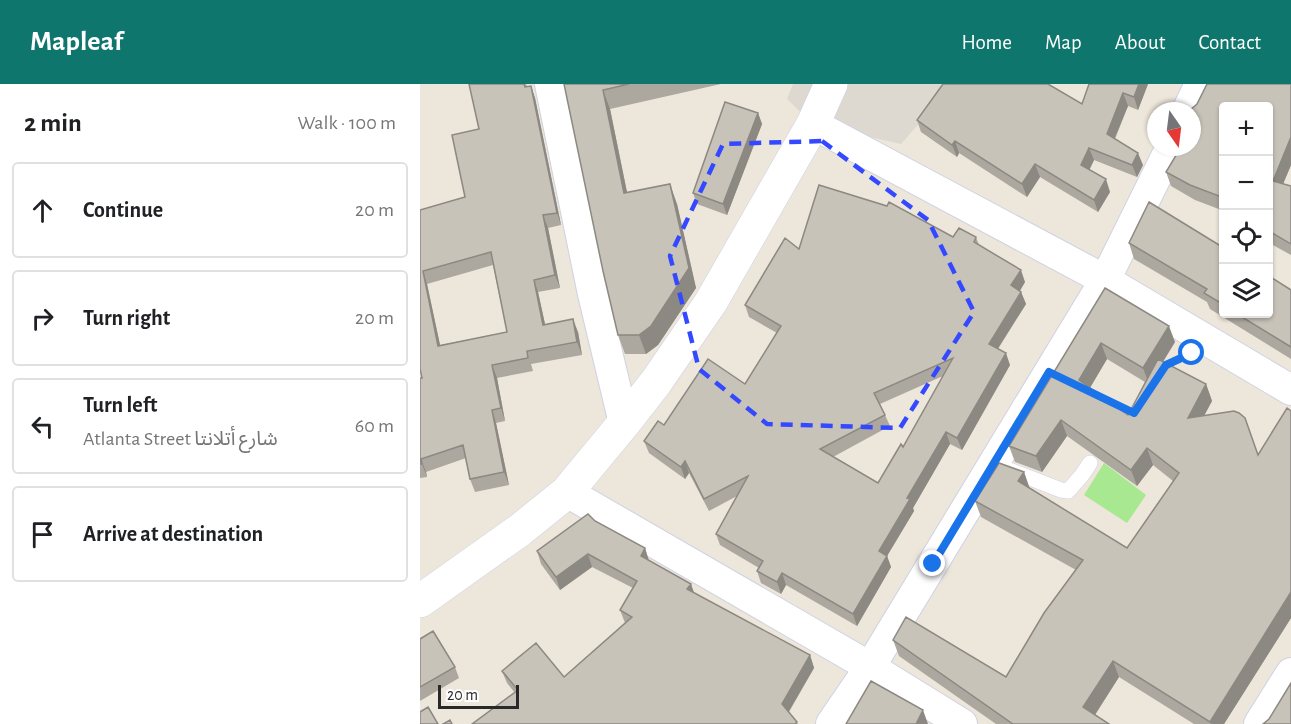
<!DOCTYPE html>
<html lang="en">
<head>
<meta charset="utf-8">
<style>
  body { margin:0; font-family:"Alegreya Sans","Noto Sans Arabic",sans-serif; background:#f6f6f6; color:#202124 }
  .controls { position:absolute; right:18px; top:18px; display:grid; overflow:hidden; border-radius:6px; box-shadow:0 2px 4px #0004 }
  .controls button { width:54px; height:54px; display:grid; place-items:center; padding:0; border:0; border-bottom:2px solid #e0e0e0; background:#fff; color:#202124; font:30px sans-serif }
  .compass { position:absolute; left:727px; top:18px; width:54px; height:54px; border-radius:50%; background:#fff; box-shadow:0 2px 4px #0004; rotate:166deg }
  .scale { position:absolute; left:18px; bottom:15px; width:81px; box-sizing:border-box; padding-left:6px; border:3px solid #292929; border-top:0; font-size:16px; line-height:21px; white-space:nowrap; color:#292929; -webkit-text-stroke:4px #fff; paint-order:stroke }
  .stop { position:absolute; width:18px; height:18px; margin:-14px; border:4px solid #1a73e8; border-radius:50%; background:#fff }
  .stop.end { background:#1a73e8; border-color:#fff; box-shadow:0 2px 6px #0008 }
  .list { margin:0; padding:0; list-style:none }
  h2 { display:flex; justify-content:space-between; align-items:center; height:78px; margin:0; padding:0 24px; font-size:26px }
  h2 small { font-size:20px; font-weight:400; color:#757577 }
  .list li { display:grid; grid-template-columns:39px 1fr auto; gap:18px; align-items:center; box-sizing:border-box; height:96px; margin:0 12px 12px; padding:0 12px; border:2px solid #e0e0e0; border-radius:6px }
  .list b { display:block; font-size:22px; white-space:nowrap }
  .list p { margin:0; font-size:20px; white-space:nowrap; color:#757577 }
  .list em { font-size:20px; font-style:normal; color:#757577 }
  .icon { flex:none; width:33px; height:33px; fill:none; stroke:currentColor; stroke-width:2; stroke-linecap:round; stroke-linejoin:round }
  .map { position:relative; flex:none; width:871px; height:640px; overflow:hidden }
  header { display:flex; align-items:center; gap:36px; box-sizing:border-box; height:84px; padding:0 30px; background:#0f766e; color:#fff }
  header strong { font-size:28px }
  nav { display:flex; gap:33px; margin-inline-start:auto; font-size:21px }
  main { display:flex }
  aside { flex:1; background:#fff }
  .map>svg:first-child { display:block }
  .green { fill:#a8e891 }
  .plaza { fill:#ddd9d1 }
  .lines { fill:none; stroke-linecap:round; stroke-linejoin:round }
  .service-casing { stroke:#cfd1e4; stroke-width:16 }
  .minor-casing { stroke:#cfd1e4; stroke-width:32 }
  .tertiary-casing { stroke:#cfd1e4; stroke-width:34 }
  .path { stroke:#c7c7c7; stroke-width:4; stroke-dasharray:4.5 3; stroke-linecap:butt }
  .service { stroke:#fff; stroke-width:15 }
  .minor { stroke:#fff; stroke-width:30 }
  .tertiary { stroke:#fff; stroke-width:33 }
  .wall { fill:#aca89f; fill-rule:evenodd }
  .shaded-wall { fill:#8c8882 }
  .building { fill:#c8c3b9; stroke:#8c8882; stroke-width:1.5; fill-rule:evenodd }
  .route { stroke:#1a73e8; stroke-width:8 }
  .marked { fill:none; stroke:#3449ff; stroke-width:4.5; stroke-dasharray:12 8; stroke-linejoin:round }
</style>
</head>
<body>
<header>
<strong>Mapleaf</strong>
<nav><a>Home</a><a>Map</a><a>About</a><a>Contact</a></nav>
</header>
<main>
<aside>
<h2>2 min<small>Walk · 100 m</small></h2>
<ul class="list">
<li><svg class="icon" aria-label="ahead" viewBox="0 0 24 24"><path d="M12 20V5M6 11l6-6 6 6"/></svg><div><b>Continue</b></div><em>20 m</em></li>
<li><svg class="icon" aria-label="right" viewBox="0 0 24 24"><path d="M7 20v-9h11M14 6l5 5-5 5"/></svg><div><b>Turn right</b></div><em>20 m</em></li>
<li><svg class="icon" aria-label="left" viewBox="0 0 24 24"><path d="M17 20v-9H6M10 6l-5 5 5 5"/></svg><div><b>Turn left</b><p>Atlanta Street شارع أتلانتا</p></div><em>60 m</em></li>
<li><svg class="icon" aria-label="arrive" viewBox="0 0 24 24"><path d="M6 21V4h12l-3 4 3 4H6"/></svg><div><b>Arrive at destination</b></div></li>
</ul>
</aside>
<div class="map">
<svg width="871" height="640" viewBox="0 0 871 640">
  <rect width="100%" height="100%" fill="#ede6da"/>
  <!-- green -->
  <path class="green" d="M 684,379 L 726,411 L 707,439 L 664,411 Z"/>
  <!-- plaza -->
  <path class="plaza" d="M 373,0 L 525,0 L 515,21 L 481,60 L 393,40 L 367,15 Z"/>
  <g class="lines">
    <defs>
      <path id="service" d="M 587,385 L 641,406 L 648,407 L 662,391 L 670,379"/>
      <path id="minor" d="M 130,0 L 173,210 L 204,339
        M 767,27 L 780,0
        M 393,40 L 685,196 L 871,306
        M 147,408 L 450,583 L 542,640
        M 411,640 L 450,583 L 685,196 L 751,63
        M 839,640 L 871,589"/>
      <path id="tertiary" d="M 0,517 L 100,446 L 147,408 L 204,339 L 236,298 L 291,218 L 393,40 L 411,0"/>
    </defs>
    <!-- service casing -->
    <use href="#service" class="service-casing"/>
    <!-- minor casing -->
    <use href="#minor" class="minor-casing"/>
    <!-- tertiary casing -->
    <use href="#tertiary" class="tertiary-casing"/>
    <!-- path -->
    <path class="path" d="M 746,282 L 760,274
      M 687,316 L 713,329"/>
    <!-- service -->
    <use href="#service" class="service"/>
    <!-- minor -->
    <use href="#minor" class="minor"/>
    <!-- tertiary -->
    <use href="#tertiary" class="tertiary"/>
  </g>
  <!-- wall -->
  <path class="wall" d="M 49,0 L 106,0 L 107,2 L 111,2 L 115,14 L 141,141 L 128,144 L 140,204 L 118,208 L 125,240 L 158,248 L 162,271 L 111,280 L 113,287 L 77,294 L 85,337 L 76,339 L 89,401 L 55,408 L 50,395 L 46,374 L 6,388 L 7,393 L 0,394 L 0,294 L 2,294 L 0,126 L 45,113 L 59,45 ZM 73,181 L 87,248 L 20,261 L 7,200 Z
    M 144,0 L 301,0 L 190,25 L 207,108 L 257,120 L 276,204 L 238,261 L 226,270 L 205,270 L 198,251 Z
    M 669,0 L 728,0 L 718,26 L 708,22 L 695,55 L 723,81 L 717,93 L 674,76 L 669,86 L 690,108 L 678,128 L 620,93 L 607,113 L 539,69 L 537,73 L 501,48 L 497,36 L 632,2 L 662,20 Z
    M 871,0 L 871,81 L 863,100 L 871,102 L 871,171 L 851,160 L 849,153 L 849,22 L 804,22 L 804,127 L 775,116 L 751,102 L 746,88 L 772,63 L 777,20 Z
    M 338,29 L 342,40 L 307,131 L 277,120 L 273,109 Z
    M 533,153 L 556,153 L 559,161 L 605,198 L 600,207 L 601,208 L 606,220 L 578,265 L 590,281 L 542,366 L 530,360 L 493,424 L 494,427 L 467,472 L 471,483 L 437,542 L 366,501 L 361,510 L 341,499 L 337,487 L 339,484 L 300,461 L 296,450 L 317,412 L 289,427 L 269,389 L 265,395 L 229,369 L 224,357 L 244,341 L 325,300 L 357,249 L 329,233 L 325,221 L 379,165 ZM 523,292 L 483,363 L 458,399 L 413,373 L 470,342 L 460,320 Z
    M 709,159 L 804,164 L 804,230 L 849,230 L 871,206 L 871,275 L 790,225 L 787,218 L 714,175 Z
    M 685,204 L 755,258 L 743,278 L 786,300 L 792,317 L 784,332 L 838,371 L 871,327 L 871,534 L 804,640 L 774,640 L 699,593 L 675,631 L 689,640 L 576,640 L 479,572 L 473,556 L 586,593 L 656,486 L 561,433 L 555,417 L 604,388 L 609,404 L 707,464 L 753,397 L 733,381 L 717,402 L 647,352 L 622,388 L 595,378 L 589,362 ZM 687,275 L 725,298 L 708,331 L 670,304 Z
    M 175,437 L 225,464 L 229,477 L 271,500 L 274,509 L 390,571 L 394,584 L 369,628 L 378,640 L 52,640 L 95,609 L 87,599 L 82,587 L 144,593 L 205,539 L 200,526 L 213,504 L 172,483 L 140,506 L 121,480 L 117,467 Z
    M 0,555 L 35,583 L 39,594 L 0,617 Z"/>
  <!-- shaded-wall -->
  <path class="shaded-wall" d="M 719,0 L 728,0 L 718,26 L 714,13 Z
    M 111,2 L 115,14 L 141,141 L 137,129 Z
    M 183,6 L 190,25 L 211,128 L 204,109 Z
    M 703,9 L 708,22 L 691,63 L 687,50 Z
    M 338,29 L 342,40 L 307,131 L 303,120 Z
    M 871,53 L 871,81 L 858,112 L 853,97 Z
    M 535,57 L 539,69 L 537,73 L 532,61 Z
    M 669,64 L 674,76 L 666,93 L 661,81 Z
    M 718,69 L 723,81 L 717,93 L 712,81 Z
    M 615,80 L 620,93 L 607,113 L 602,100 Z
    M 686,95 L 690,108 L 678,128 L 674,116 Z
    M 250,100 L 257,120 L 276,204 L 238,261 L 226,270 L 219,251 Z
    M 123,131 L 128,144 L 140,204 L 135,191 Z
    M 601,186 L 605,198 L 596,213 L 591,201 Z
    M 3,187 L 7,200 L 23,275 L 18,262 Z
    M 114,196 L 118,208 L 128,254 L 123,241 Z
    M 601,208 L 606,220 L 573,272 L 569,260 Z
    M 153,235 L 158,248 L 162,271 L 157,258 Z
    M 749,242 L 755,258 L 729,300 L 723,284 Z
    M 681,259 L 687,275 L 665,312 L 659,296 Z
    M 586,269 L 590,281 L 542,366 L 537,354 Z
    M 72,281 L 77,294 L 85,337 L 81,324 Z
    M 786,300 L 792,317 L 774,350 L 768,334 Z
    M 72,326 L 76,339 L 89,401 L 84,388 Z
    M 641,336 L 647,352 L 622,388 L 616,372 Z
    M 526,348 L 530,360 L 493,424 L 494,427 L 467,472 L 471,483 L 437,542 L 433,530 L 459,467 L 487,414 Z
    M 727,364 L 733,381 L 717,402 L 711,386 Z
    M 1,375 L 6,388 L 7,393 L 2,380 Z
    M 265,377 L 269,389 L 265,395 L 261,383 Z
    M 604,388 L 610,405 L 598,397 Z
    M 225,464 L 229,477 L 221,472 Z
    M 168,470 L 172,483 L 140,506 L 136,493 Z
    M 362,489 L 366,501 L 361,510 L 357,498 Z
    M 271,500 L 275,512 L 267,505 Z
    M 871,508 L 871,534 L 804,640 L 791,640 L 790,638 Z
    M 390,571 L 394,584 L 366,632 L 362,620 Z
    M 693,577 L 699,593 L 669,640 L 663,623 Z
    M 503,626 L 508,640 L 496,640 Z"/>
  <!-- building -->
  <path class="building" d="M 49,0 L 104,0 L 105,3 L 111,2 L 137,129 L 123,131 L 135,191 L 114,196 L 123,241 L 153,235 L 157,258 L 107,267 L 108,274 L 72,281 L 81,324 L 72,326 L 84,388 L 50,395 L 43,361 L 1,375 L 2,380 L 0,380 L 0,294 L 2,294 L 0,285 L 0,126 L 45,113 L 32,51 L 59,45 ZM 71,168 L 87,248 L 18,262 L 3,187 Z
    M 144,0 L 209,0 L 183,6 L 204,109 L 250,100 L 269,184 L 231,242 L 219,251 L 198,251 L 183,187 Z
    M 523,0 L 628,0 L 662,20 L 669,0 L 719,0 L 714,13 L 703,9 L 687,50 L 718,69 L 712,81 L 669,64 L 661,81 L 686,95 L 674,116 L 615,80 L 602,100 L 535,57 L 532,61 L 497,36 Z
    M 787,0 L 871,0 L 871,53 L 853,97 L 871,102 L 871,160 L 849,147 L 849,138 L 850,133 L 849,132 L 849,22 L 804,22 L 804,114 L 770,101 L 746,88 L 761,63 L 772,63 L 772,27 L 769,27 L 777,20 Z
    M 305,18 L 338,29 L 303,120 L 273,109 Z
    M 399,101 L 467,122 L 469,118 L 533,153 L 539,144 L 556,153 L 554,158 L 601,186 L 591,201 L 601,208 L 569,260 L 586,269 L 537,354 L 526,348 L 487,414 L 490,415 L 459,467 L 467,472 L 433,530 L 362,489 L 357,498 L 337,487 L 343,477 L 296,450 L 328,392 L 284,415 L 265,377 L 261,383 L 224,357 L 238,337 L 244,341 L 288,275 L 325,300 L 361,242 L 325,221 L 365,154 L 379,165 ZM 533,274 L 483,363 L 481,360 L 458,399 L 400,365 L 465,331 L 454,309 Z
    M 729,118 L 804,164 L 804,221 L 784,209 L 787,205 L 709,159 Z
    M 849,192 L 871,206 L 871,263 L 817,230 L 849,230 Z
    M 685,204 L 749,242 L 723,284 L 681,259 L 659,296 L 708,331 L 738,275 L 786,300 L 768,334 L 814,327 L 819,329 L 825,334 L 838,371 L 867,324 L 871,327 L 871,508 L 790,638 L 693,577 L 663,623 L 689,640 L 593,640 L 473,556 L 486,533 L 586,593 L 624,529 L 663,476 L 555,417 L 579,379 L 604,388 L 598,397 L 707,464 L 759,389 L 727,364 L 711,386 L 641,336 L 616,372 L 589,362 Z
    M 168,430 L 175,437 L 225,464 L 221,472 L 271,500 L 267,505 L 390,571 L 362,620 L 377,638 L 375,640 L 52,640 L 98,606 L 82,587 L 116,559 L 144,593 L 212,533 L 200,526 L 217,497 L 168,470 L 136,493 L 117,467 Z
    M 13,547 L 35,583 L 0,603 L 0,555 Z
    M 451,597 L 503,626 L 496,640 L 426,640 Z
    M 871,599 L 871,640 L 843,640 L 849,635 Z
    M 8,623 L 18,640 L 0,640 L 0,628 Z
    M 30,636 L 32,640 L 23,640 Z"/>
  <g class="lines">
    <!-- route -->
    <path class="route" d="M 513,480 L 629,288 L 714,329 L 746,281 L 772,269"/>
  </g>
  <!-- marked area -->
  <path class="marked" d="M 402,57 L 508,136 L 554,228 L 480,344 L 347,340 L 279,285 L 250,172 L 303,60 Z"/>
</svg>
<div class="controls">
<button>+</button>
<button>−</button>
<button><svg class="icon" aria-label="locate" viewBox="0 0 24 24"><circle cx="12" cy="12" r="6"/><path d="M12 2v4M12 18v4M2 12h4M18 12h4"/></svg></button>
<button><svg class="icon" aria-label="layers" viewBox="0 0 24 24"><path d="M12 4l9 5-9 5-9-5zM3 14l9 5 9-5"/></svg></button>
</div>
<svg class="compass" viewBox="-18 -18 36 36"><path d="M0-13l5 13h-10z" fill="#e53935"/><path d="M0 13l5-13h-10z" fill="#757577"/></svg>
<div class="scale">20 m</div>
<div class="stop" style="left:772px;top:269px"></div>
<div class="stop end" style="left:513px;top:480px"></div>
</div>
</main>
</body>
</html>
